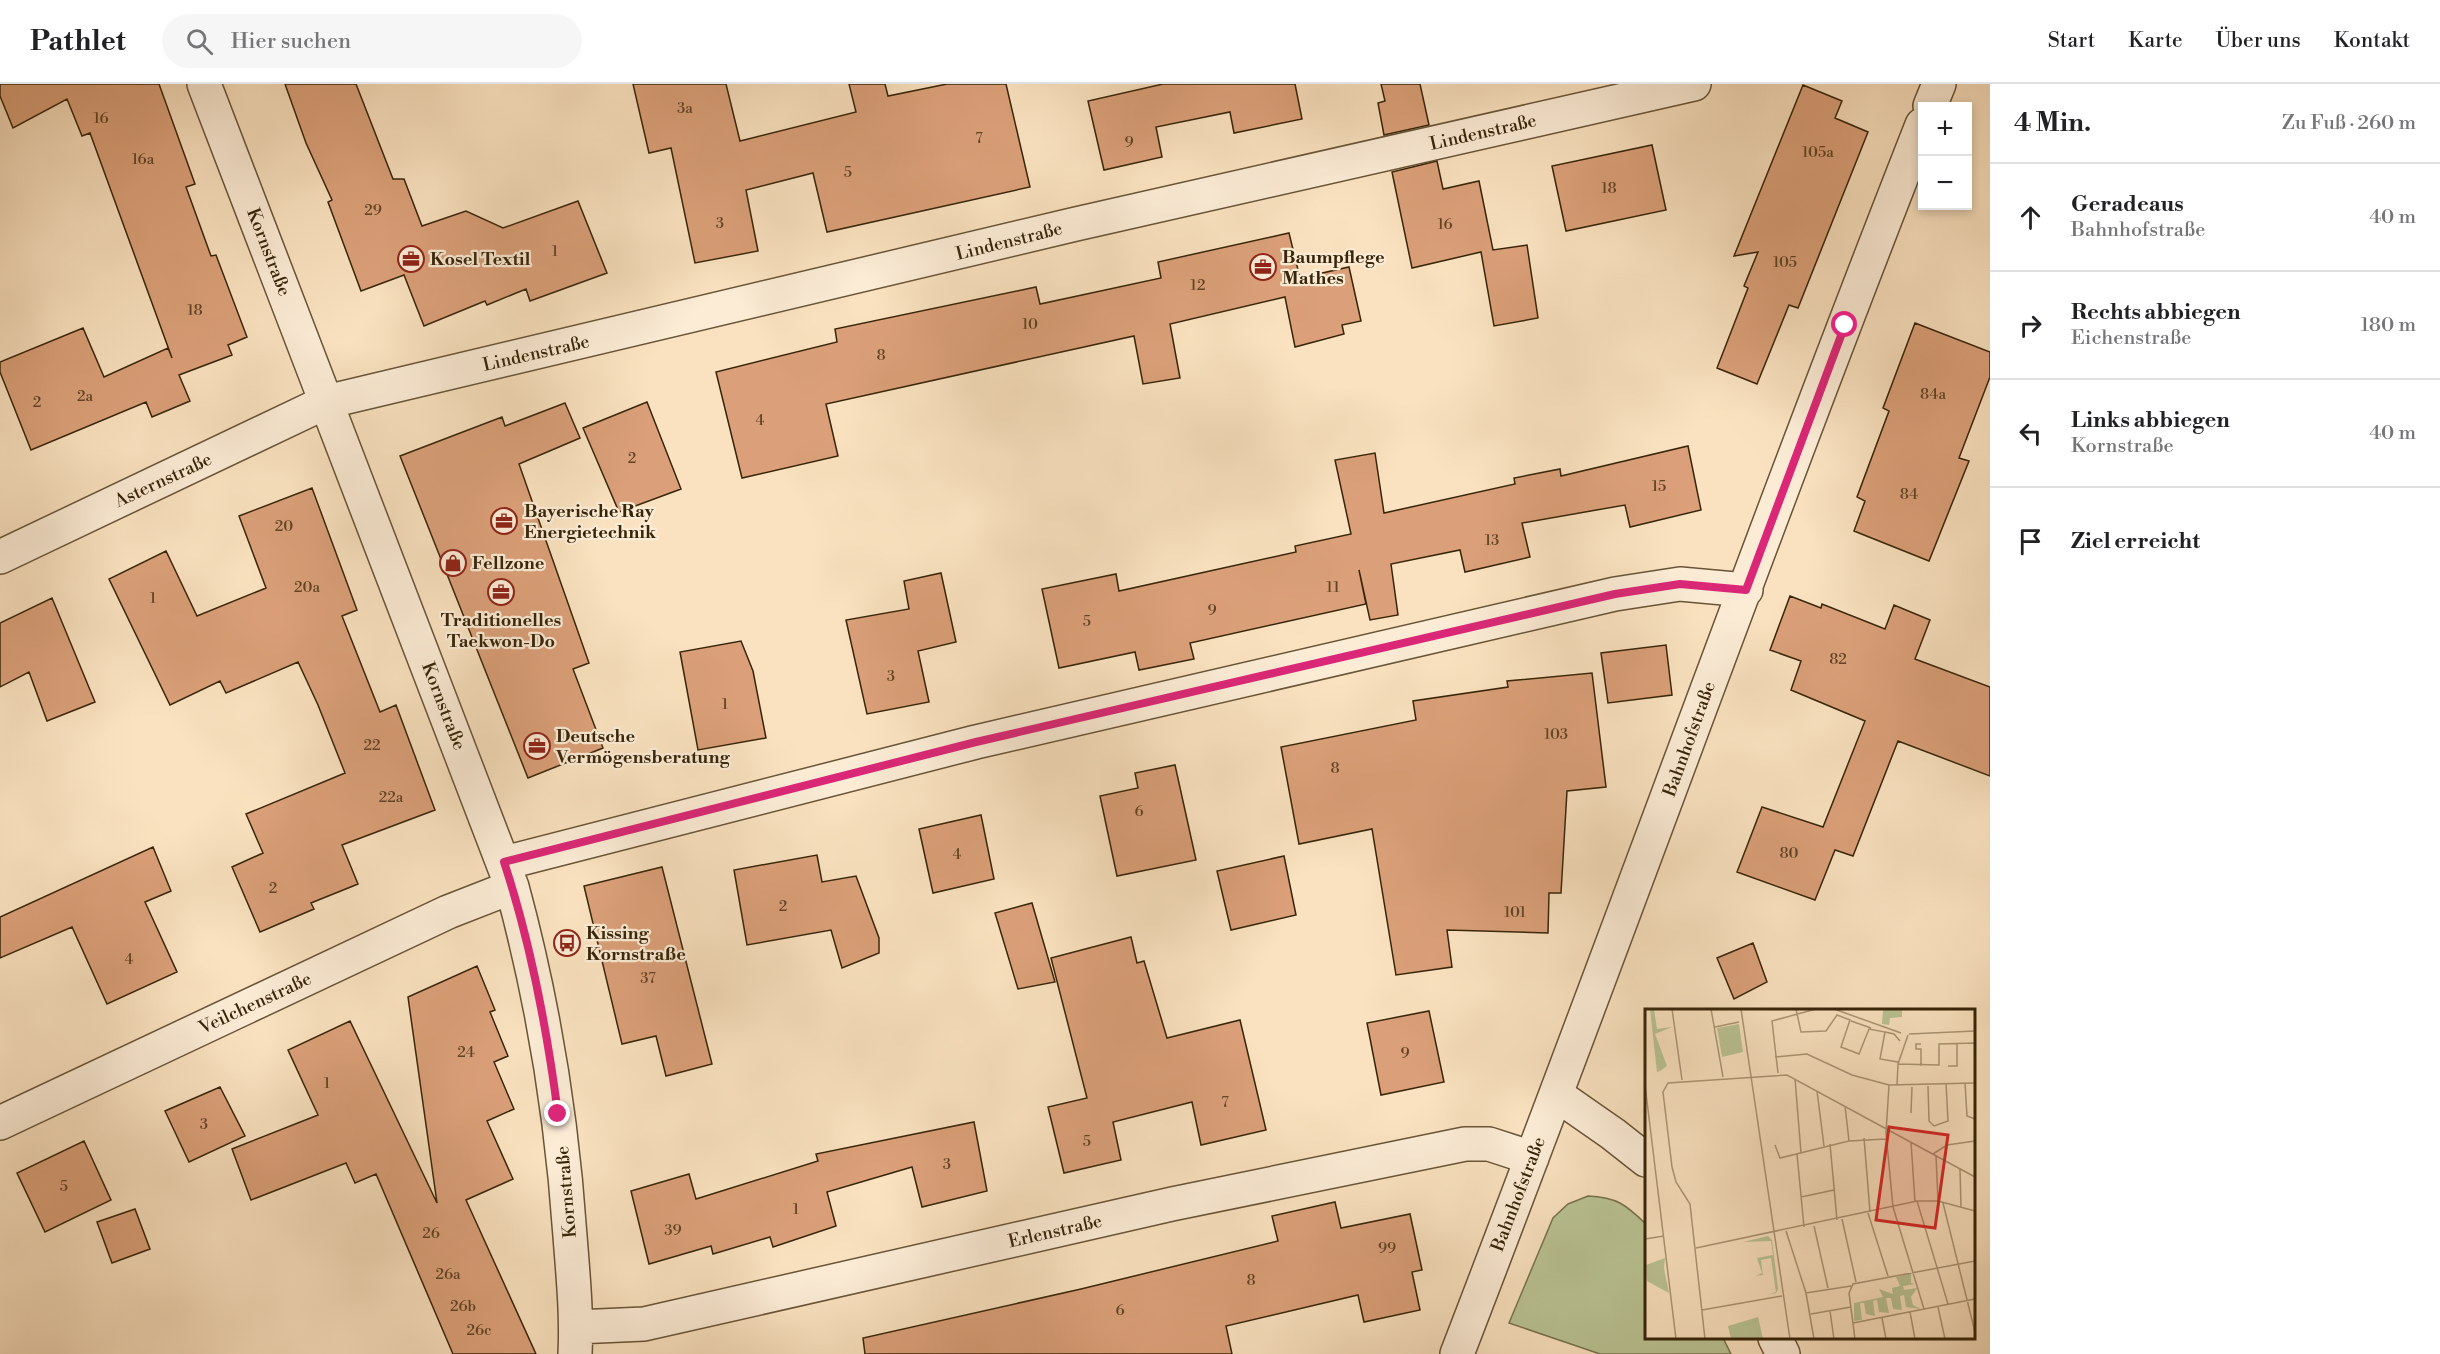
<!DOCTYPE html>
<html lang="de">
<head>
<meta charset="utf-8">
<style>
  body { margin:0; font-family:"Libre Bodoni",serif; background:#f6f6f6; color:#202124 }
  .controls { position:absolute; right:18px; top:18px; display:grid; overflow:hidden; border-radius:0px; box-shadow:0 3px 9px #0003 }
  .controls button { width:54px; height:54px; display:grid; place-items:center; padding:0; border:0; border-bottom:2px solid #e0e0e0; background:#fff; color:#202124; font:30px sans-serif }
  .stop { position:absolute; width:18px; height:18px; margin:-14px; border:4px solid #db2777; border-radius:50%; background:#fff }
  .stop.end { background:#db2777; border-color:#fff; box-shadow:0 2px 6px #0008 }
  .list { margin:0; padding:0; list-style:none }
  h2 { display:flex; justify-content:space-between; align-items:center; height:78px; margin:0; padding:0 24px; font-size:26px }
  h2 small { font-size:20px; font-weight:400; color:#757577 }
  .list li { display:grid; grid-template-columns:39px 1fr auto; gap:18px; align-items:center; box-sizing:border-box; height:108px; padding:0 24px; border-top:2px solid #e0e0e0 }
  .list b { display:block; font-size:22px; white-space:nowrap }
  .list p { margin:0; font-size:20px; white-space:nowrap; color:#757577 }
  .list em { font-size:20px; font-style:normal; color:#757577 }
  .icon { flex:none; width:33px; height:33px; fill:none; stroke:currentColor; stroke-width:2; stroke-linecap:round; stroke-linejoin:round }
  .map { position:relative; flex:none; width:1990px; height:1270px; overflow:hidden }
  header { display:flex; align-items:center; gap:36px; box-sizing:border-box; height:84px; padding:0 30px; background:#fff; border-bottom:2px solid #e0e0e0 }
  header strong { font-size:28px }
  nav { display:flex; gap:33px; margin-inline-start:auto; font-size:21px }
  .search { width:420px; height:54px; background:#f6f6f6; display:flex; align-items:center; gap:15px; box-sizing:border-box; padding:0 21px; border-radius:33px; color:#757577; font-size:22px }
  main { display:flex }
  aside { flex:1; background:#fff }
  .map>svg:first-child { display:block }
  .green { fill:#bac495; stroke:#78744f; stroke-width:1.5 }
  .building { fill:#dba079; stroke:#372509; stroke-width:1.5 }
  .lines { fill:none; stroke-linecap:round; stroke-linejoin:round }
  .minor-casing { stroke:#685437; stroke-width:36 }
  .minor { stroke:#fcecd6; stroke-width:33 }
  .route { stroke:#db2777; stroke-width:8 }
  .labels { text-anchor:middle; stroke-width:4.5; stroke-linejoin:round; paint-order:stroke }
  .number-label { font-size:15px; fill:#604425 }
  .street-label { font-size:18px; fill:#372509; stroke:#fcecd6 }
  .poi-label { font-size:18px; font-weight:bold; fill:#372509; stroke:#fcecd6; text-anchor:start }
  .inset-road { fill:none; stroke:#ac9677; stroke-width:1.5 }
  .view { fill:#d62828; fill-opacity:0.15; stroke:#d62828; stroke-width:3 }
  .inset-edge { fill:none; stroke:#372509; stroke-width:3 }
</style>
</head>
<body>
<header>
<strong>Pathlet</strong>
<div class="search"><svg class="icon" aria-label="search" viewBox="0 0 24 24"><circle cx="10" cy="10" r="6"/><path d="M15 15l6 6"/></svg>Hier suchen</div>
<nav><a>Start</a><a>Karte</a><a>Über uns</a><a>Kontakt</a></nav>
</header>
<main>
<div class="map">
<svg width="1990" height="1270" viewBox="0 0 1990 1270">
  <rect width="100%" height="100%" fill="#fae2c0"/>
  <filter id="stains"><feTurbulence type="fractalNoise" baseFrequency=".00333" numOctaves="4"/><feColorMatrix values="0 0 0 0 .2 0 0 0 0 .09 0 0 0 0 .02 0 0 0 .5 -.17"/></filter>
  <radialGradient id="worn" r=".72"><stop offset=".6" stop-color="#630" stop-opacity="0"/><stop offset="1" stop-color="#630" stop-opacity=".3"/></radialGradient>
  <!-- green -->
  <path class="green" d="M 1588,1112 C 1617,1113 1626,1121 1646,1140 L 1646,1254 L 1723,1254 L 1731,1270 L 1600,1270 L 1509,1239 L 1553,1134 L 1568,1120 Z"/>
  <!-- building -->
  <path class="building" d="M 0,0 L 159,0 L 195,100 L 186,103 L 211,172 L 216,171 L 247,253 L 228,261 L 232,271 L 179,291 L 190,317 L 152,333 L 146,318 L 31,366 L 0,288 L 0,278 L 83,244 L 104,293 L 168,264 L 172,274 L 90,49 L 82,52 L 67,15 L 13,44 L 0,12 Z
    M 285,0 L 356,0 L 393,95 L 404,95 L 422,142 L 466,127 L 503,144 L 578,117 L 607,189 L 530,217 L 526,205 L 487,221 L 485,217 L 424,242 L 404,191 L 361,207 L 328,118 L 332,116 L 306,59 Z
    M 633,0 L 726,0 L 740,57 L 856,28 L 849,0 L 885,0 L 888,12 L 947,0 L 1006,0 L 1030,103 L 827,148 L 813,89 L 746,106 L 758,167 L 695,179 L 671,64 L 649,69 Z
    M 1163,0 L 1295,0 L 1302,35 L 1234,49 L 1230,28 L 1156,43 L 1162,73 L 1104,86 L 1088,17 Z
    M 1381,0 L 1420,0 L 1429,41 L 1384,51 L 1378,19 L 1385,17 Z
    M 1803,1 L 1842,17 L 1835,34 L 1868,48 L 1798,224 L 1789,221 L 1757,300 L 1717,284 L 1748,204 L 1744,202 L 1758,168 L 1734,172 Z
    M 1652,61 L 1666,126 L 1566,147 L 1552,82 Z
    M 1437,77 L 1443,105 L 1479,97 L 1493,166 L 1527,161 L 1538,234 L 1494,242 L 1481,168 L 1412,184 L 1392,88 Z
    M 1289,149 L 1300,194 L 1349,183 L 1361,237 L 1342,241 L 1344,250 L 1295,263 L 1285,213 L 1170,240 L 1180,294 L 1143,300 L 1134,252 L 826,320 L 838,372 L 742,394 L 716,288 L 837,258 L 835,245 L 1036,203 L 1040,220 L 1161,194 L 1158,178 Z
    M 1915,239 L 1990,268 L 1990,293 L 1959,374 L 1969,377 L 1929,477 L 1854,447 L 1865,417 L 1857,413 L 1889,327 L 1883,324 Z
    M 647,318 L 681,405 L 619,428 L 583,344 Z
    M 565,319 L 580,354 L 519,380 L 589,579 L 573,585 L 603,664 L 528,694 L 400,372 L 502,333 L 505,342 Z
    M 1688,362 L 1701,426 L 1630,443 L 1625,421 L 1522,439 L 1530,473 L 1465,488 L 1460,466 L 1391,480 L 1398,531 L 1370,536 L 1359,486 L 1366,520 L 1190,559 L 1194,575 L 1139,586 L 1135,568 L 1059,584 L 1042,505 L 1116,490 L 1119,507 L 1296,468 L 1295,462 L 1351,450 L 1335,376 L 1375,369 L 1384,429 L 1515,400 L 1514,394 L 1560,385 L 1561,392 Z
    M 312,404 L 357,526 L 342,532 L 380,628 L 396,621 L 435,726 L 342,761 L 358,800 L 311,819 L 314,825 L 260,848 L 232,783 L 263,769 L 246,730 L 345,689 L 318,621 L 298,578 L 226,609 L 220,597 L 170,621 L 109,495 L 166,467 L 197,532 L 266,504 L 239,432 Z
    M 941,489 L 956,558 L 918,567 L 929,618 L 867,630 L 846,536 L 909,525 L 904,497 Z
    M 1790,512 L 1821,524 L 1822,520 L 1885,545 L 1894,521 L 1930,536 L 1915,575 L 1990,603 L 1990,692 L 1898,657 L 1853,772 L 1835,766 L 1815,816 L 1737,788 L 1762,723 L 1823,743 L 1865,637 L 1791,606 L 1801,577 L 1770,566 Z
    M 52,514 L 95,618 L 47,637 L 29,588 L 0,603 L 0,539 Z
    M 741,557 L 753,587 L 766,654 L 698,666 L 680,568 Z
    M 1666,561 L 1672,611 L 1608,619 L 1601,569 Z
    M 1592,589 L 1606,703 L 1567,707 L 1561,809 L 1549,809 L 1548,849 L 1447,846 L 1452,883 L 1396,891 L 1372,745 L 1299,760 L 1281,663 L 1416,636 L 1413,617 L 1508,603 L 1507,597 Z
    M 1175,681 L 1196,776 L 1117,792 L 1100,712 L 1138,704 L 1135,689 Z
    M 981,731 L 994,795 L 933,809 L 919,745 Z
    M 153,763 L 171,807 L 145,818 L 177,888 L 107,920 L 72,843 L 0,874 L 0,833 Z
    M 817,771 L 822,798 L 856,792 L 879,854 L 879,869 L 842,884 L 831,846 L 747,861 L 734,786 Z
    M 1284,772 L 1296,831 L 1231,846 L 1217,787 Z
    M 662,783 L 712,980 L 666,992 L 656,952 L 622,960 L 584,802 Z
    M 1032,819 L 1055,898 L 1018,905 L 995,829 Z
    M 1131,853 L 1137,879 L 1144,877 L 1167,954 L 1240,936 L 1266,1046 L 1201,1061 L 1192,1018 L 1113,1038 L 1121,1076 L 1064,1089 L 1048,1023 L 1087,1014 L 1051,874 Z
    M 1753,859 L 1767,898 L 1734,915 L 1717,874 Z
    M 477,882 L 495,926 L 490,928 L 508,972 L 494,978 L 514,1025 L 487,1037 L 513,1095 L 466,1116 L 536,1270 L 453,1270 L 376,1090 L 355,1099 L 346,1079 L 251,1116 L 232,1065 L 318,1031 L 288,966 L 350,937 L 437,1119 L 408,913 Z
    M 1429,927 L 1444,998 L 1381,1011 L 1367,939 Z
    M 220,1003 L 245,1052 L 189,1078 L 165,1027 Z
    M 974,1038 L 987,1107 L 922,1123 L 912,1083 L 827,1108 L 836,1142 L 773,1163 L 770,1153 L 713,1170 L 711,1162 L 649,1180 L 631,1107 L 689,1090 L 696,1115 L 818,1077 L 816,1070 Z
    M 84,1057 L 111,1116 L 45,1148 L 17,1089 Z
    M 1335,1118 L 1341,1144 L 1410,1130 L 1422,1186 L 1412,1188 L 1420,1226 L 1364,1238 L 1358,1211 L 1226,1242 L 1232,1270 L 865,1270 L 863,1254 L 1081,1205 L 1278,1157 L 1272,1132 Z
    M 135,1125 L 150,1165 L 112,1179 L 97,1138 Z"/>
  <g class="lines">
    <defs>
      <path id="minor" d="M 204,0 L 512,803 C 543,917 562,1034 570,1152 C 573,1191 577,1231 575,1270
        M 1930,22 L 1939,0
        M 0,473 L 326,318 L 1076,140 L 1694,0
        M 504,779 L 976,658 L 1615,510 L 1680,500 L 1746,506
        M 1557,1011 L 1613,1050 L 1646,1076
        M 0,1039 L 448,828 L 512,803
        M 576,1243 L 644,1240 L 1172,1120 L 1465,1060 L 1489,1060 L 1532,1074
        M 1775,1254 L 1783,1270
        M 1457,1270 C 1615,861 1762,448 1922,41"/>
    </defs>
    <!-- minor casing -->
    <use href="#minor" class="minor-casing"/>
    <!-- minor -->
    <use href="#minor" class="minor"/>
  </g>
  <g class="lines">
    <!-- route -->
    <path class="route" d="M 558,1030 C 547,945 531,860 504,778 L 976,658 L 1615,510 L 1680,500 L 1746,506 L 1845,241"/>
  </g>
  <!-- icons -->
  <defs>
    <symbol id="office-ring" viewBox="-11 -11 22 22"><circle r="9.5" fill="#fcecd6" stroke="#8f2418" stroke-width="1.5"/><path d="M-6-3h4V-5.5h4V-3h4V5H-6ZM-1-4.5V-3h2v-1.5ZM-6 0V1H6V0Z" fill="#8f2418"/></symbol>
    <symbol id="shop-ring" viewBox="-11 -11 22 22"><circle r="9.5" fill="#fcecd6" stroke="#8f2418" stroke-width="1.5"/><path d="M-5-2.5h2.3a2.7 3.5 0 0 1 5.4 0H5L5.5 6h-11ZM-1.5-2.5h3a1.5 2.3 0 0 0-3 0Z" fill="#8f2418"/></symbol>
    <symbol id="bus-ring" viewBox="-11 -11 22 22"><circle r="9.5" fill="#fcecd6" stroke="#8f2418" stroke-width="1.5"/><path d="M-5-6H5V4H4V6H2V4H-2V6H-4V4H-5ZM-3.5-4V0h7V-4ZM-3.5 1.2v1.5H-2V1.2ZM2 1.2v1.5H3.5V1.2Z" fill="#8f2418"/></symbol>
  </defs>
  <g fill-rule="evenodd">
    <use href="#office-ring" x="396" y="160" width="30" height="30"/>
    <use href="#office-ring" x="1248" y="168" width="30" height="30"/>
    <use href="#office-ring" x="489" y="422" width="30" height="30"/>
    <use href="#shop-ring" x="438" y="464" width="30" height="30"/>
    <use href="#office-ring" x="486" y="493" width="30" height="30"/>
    <use href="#office-ring" x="522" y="647" width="30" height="30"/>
    <use href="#bus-ring" x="552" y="844" width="30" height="30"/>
  </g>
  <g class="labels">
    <!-- number labels -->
    <g class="number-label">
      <text x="685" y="29">3a</text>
      <text x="101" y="39">16</text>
      <text x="979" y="59">7</text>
      <text x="1129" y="63">9</text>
      <text x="1818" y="73">105a</text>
      <text x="143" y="80">16a</text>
      <text x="848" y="93">5</text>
      <text x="1609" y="109">18</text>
      <text x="373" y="131">29</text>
      <text x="720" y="144">3</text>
      <text x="1445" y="145">16</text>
      <text x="555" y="172">1</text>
      <text x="1785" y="183">105</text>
      <text x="1198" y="206">12</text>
      <text x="195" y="231">18</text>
      <text x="1030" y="245">10</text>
      <text x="881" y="276">8</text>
      <text x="1933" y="315">84a</text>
      <text x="85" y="317">2a</text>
      <text x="37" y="323">2</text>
      <text x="760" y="341">4</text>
      <text x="632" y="379">2</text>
      <text x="1659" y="407">15</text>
      <text x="1909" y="415">84</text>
      <text x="284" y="447">20</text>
      <text x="1492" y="461">13</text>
      <text x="307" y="508">20a</text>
      <text x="1333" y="508">11</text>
      <text x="153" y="519">1</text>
      <text x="1212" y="531">9</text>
      <text x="1087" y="542">5</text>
      <text x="1838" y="580">82</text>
      <text x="891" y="597">3</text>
      <text x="725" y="625">1</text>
      <text x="1556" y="655">103</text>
      <text x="372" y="666">22</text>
      <text x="1335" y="689">8</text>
      <text x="391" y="718">22a</text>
      <text x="1139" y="732">6</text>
      <text x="1789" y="774">80</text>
      <text x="957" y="775">4</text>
      <text x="273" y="809">2</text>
      <text x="783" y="827">2</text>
      <text x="1515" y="833">101</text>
      <text x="129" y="880">4</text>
      <text x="648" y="899">37</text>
      <text x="466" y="973">24</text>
      <text x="1405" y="974">9</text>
      <text x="327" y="1004">1</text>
      <text x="1225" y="1023">7</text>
      <text x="204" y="1045">3</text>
      <text x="1087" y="1062">5</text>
      <text x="947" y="1085">3</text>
      <text x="64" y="1107">5</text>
      <text x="796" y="1130">1</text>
      <text x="673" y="1151">39</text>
      <text x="431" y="1154">26</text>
      <text x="1387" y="1169">99</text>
      <text x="448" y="1195">26a</text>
      <text x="1251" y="1201">8</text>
      <text x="463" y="1227">26b</text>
      <text x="1120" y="1231">6</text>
      <text x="479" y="1251">26c</text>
    </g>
    <!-- street labels -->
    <g class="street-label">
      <text transform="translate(1483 48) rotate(-13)" y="6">Lindenstraße</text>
      <text transform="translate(1009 157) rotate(-14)" y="6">Lindenstraße</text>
      <text transform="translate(269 168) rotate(69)" y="6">Kornstraße</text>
      <text transform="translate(536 269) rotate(-13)" y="6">Lindenstraße</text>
      <text transform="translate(163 396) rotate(-25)" y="6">Asternstraße</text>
      <text transform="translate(444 622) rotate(69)" y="6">Kornstraße</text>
      <text transform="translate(1689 655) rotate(-70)" y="6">Bahnhofstraße</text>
      <text transform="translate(255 919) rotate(-25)" y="6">Veilchenstraße</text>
      <text transform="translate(566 1108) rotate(-95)" y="6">Kornstraße</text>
      <text transform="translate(1518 1110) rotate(-69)" y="6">Bahnhofstraße</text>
      <text transform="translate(1055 1147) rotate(-13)" y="6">Erlenstraße</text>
    </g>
    <!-- poi labels -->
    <g class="poi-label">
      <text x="1282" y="179">Baumpflege<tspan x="1282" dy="21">Mathes</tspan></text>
      <text x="430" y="181">Kosel Textil</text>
      <text x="524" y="433">Bayerische Ray<tspan x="524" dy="21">Energietechnik</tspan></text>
      <text x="472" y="485">Fellzone</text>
      <text x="501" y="542" text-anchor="middle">Traditionelles<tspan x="501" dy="21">Taekwon-Do</tspan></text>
      <text x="556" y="658">Deutsche<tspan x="556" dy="21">Vermögensberatung</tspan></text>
      <text x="586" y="855">Kissing<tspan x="586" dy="21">Kornstraße</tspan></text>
    </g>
  </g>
  <!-- overview -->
  <g transform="translate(1645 925)">
    <rect width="330" height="330" fill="#fae2c0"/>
    <path d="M 5,0 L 9,0 L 12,20 L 27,18 L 10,25 L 22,57 L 15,62 L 12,63 ZM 238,0 L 257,0 L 257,8 L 245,9 L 244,16 L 237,15 ZM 94,15 L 98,43 L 77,48 L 72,19 ZM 123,227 L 127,231 L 133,280 L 131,284 L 123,286 L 131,283 L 126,249 L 116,251 L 118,266 L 110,267 L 117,264 L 112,249 L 128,246 L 126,232 L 98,233 ZM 20,249 L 19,259 L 24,284 L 2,272 L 1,256 ZM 266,264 L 266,274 L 270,275 L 258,277 L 259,281 L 272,279 L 266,288 L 268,296 L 276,300 L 261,298 L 259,286 L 255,287 L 257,301 L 248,300 L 246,289 L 241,289 L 244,304 L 234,303 L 232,291 L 228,292 L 230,307 L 221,305 L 219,294 L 215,294 L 217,311 L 209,312 L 209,294 L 238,288 L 234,280 L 248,285 L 247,279 L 255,277 L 251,268 ZM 113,308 L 118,330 L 86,330 L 83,317 Z" fill="#bac495"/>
    <path class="inset-road" d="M 27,0 L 37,71M 66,0 L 78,68M 96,0 L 145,330M 151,0 L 156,23 L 181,22 L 192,6 L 205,11 L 196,38 L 214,45 L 224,20 L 240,23 L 235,50 L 253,53M 189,0 L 256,24M 206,12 L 226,19M 70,18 L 94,13M 240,23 L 249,25 L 255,32M 264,25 L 330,22M 276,35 L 271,35 L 271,40 L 276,40 L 276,57M 130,48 L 162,45 L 207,66 L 244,76 L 330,74M 253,55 L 294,56 L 294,35 L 330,34 L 330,43M 303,57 L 312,57 L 312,35M 133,64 L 127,12 L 171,0M 150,70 L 156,144M 320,74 L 322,107 L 330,110M 0,76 L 31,330M 244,76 L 241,124 L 248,198 L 279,300M 252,76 L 253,55 L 263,26M 283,77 L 284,112 L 289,117 L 303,112 L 301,74M 172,82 L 179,137M 266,104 L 267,78M 219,129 L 225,203M 204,132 L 241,130M 266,133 L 270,193M 185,135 L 192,211M 130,136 L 135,149 L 204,132 L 200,97M 152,145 L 159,218M 288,145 L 302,136 L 330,132M 291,147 L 293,192M 315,160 L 316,198M 156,188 L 189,181M 272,192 L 303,295M 298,194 L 330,323M 223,204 L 243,267M 197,210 L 211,273M 169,217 L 183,279M 141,222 L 161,284 L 206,277M 0,230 L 19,227M 51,239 L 272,192 L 293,192 L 330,202M 161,284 L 169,330M 293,298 L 300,330M 57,301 L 137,287M 185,302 L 189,330M 265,303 L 270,330M 166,305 L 206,298M 237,309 L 241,330M 208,314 L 330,290M 60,330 L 45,195 L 31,173 L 27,158 L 18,83 L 23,74 L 142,66 L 330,168M 210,330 L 204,284 L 208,275 L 330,252"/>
    <path class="view" d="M 244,118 L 303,126 L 290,219 L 231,211 Z"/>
    <rect width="330" height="330" class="inset-edge"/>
  </g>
  <rect width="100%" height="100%" filter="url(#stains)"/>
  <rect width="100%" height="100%" fill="url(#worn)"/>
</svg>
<div class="controls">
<button>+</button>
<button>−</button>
</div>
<div class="stop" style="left:1845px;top:241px"></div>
<div class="stop end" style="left:558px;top:1030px"></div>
</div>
<aside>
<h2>4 Min.<small>Zu Fuß · 260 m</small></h2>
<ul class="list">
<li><svg class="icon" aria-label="ahead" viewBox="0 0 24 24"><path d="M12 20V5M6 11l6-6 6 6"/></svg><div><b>Geradeaus</b><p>Bahnhofstraße</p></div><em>40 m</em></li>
<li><svg class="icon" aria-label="right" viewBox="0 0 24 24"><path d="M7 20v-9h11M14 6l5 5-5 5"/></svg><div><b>Rechts abbiegen</b><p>Eichenstraße</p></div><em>180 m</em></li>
<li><svg class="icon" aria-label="left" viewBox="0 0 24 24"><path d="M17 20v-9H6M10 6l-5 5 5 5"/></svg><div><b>Links abbiegen</b><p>Kornstraße</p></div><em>40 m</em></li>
<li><svg class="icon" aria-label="arrive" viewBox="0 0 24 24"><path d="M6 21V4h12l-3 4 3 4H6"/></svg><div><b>Ziel erreicht</b></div></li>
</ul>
</aside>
</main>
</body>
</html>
